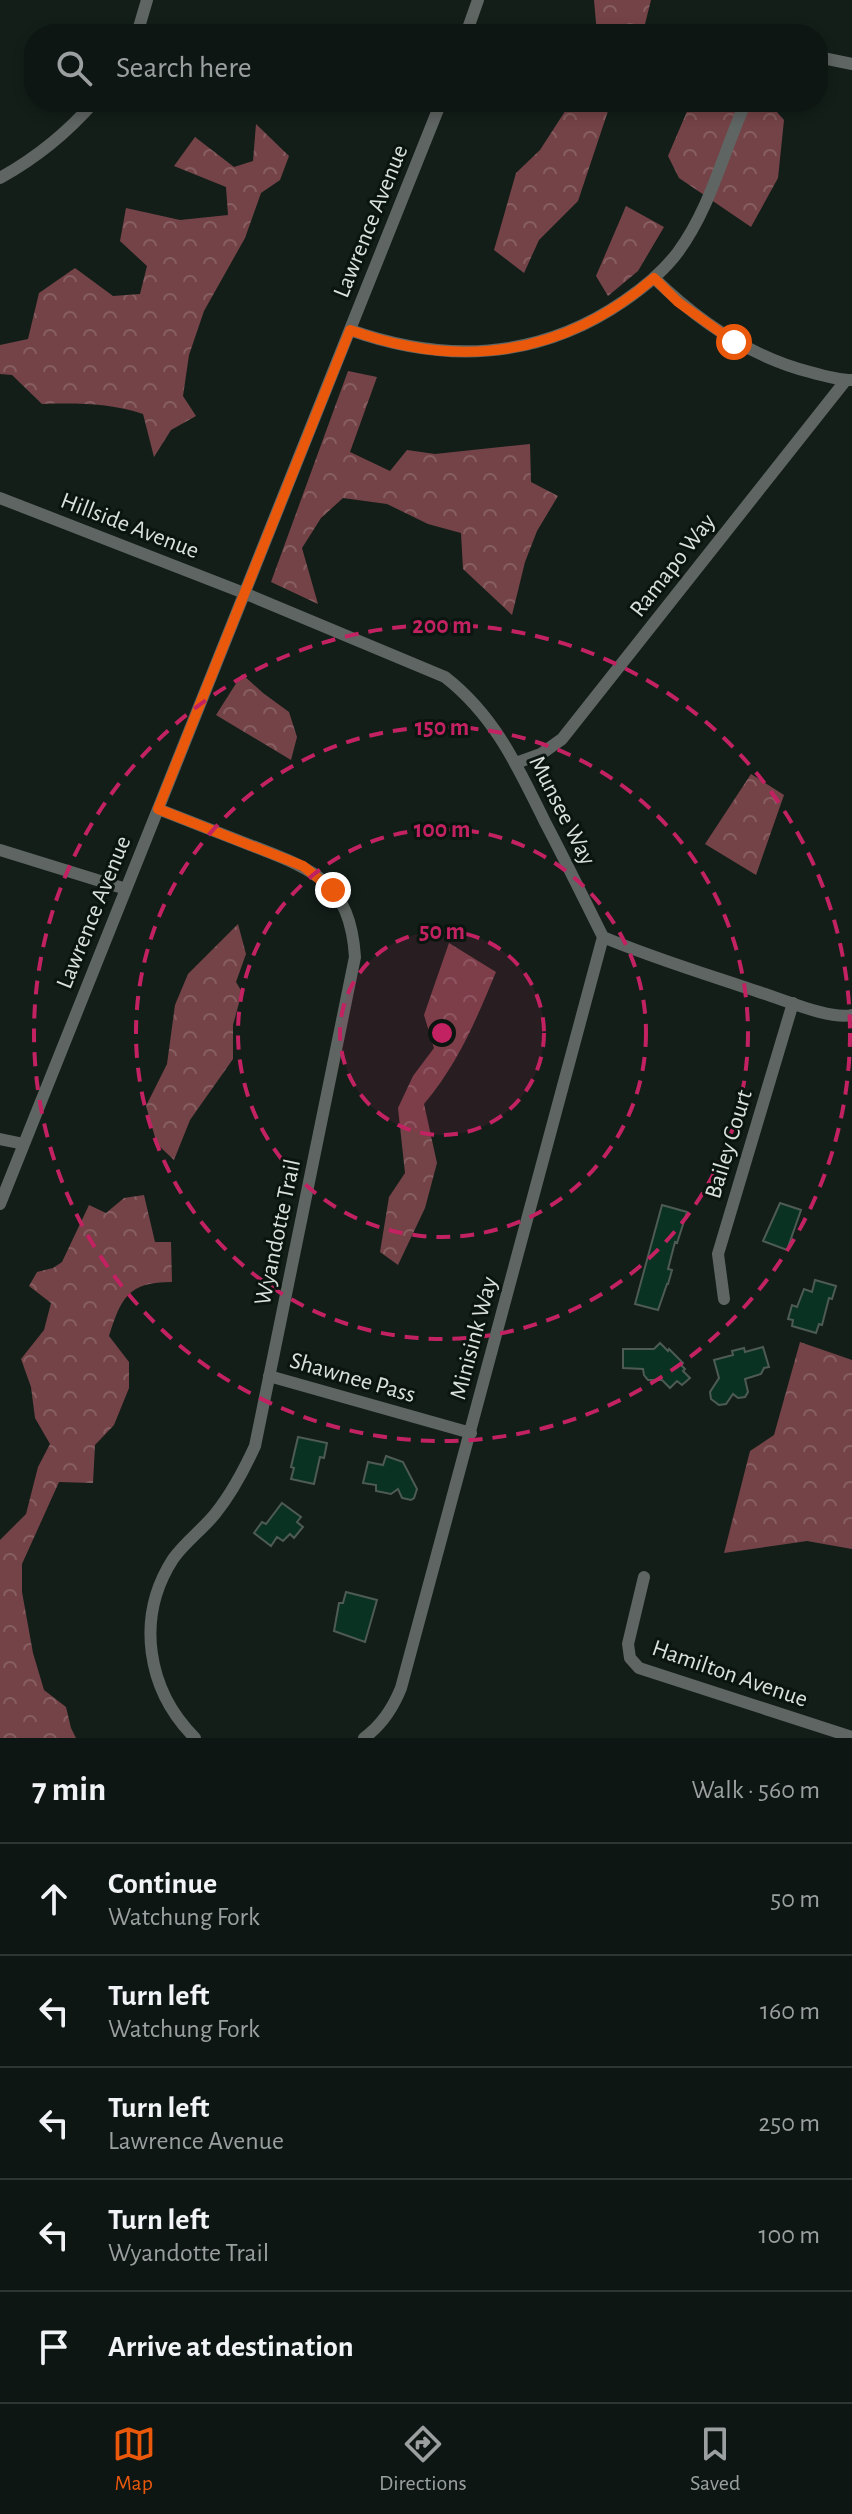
<!DOCTYPE html>
<html lang="en">
<head>
<meta charset="utf-8">
<style>
  body { margin:0; font-family:"Alegreya Sans",sans-serif; background:#171f1c; color:#f1f3f6 }
  .stop { position:absolute; width:24px; height:24px; margin:-18px; border:6px solid #ea580c; border-radius:50%; background:#fff }
  .stop.end { background:#ea580c; border-color:#fff; box-shadow:0 2px 8px #0008 }
  .list { margin:0; padding:0; list-style:none }
  h2 { display:flex; justify-content:space-between; align-items:center; height:104px; margin:0; padding:0 32px; font-size:34px }
  h2 small { font-size:26px; font-weight:400; color:#9b9fa0 }
  .list li { display:grid; grid-template-columns:52px 1fr auto; gap:24px; align-items:center; box-sizing:border-box; height:112px; padding:0 32px; border-top:2px solid #2e3533 }
  .list b { display:block; font-size:30px; white-space:nowrap }
  .list p { margin:0; font-size:26px; white-space:nowrap; color:#9b9fa0 }
  .list em { font-size:26px; font-style:normal; color:#9b9fa0 }
  .icon { flex:none; width:44px; height:44px; fill:none; stroke:currentColor; stroke-width:2; stroke-linecap:round; stroke-linejoin:round }
  .map { position:relative; flex:none; width:852px; height:1738px; overflow:hidden }
  .search { position:absolute; background:#0e1613; box-shadow:0 4px 12px #0003; left:24px; right:24px; top:24px; height:88px; display:flex; align-items:center; gap:20px; box-sizing:border-box; padding:0 28px; border-radius:32px; color:#9b9fa0; font-size:30px }
  .sheet { height:664px; background:#0e1613 }
  nav { display:flex; justify-content:space-around; align-items:center; box-sizing:border-box; height:112px; border-top:2px solid #2e3533; background:#0e1613; font-size:22px; color:#9b9fa0 }
  nav a { display:grid; justify-items:center; gap:4px }
  nav .on { color:#ea580c }
  .map>svg:first-child { display:block }
  .forest { fill:url(#forest-crowns) }
  .building { fill:#0a3222; stroke:#4e5b54; stroke-width:2 }
  .lines { fill:none; stroke-linecap:round; stroke-linejoin:round }
  .street { stroke:#5f6562; stroke-width:12 }
  .route { stroke:#ea580c; stroke-width:10 }
  .ring { fill:none; stroke:#c32262; stroke-width:4; stroke-dasharray:14 10 }
  .labels { text-anchor:middle; stroke-width:6; stroke-linejoin:round; paint-order:stroke }
  .street-label { font-size:24px; fill:#dbe2de; stroke:#0b1510 }
  .centre { fill:#c32262; stroke:#0b1510; stroke-width:4 }
  .ring-label { font-size:24px; text-anchor:middle; font-weight:bold; fill:#c32262; stroke:#0b1510; stroke-width:6; stroke-linejoin:round; paint-order:stroke }
</style>
</head>
<body>
<div class="map">
<svg width="852" height="1738" viewBox="0 0 852 1738">
  <defs>
    <pattern id="forest-crowns" width="20" height="18" patternUnits="userSpaceOnUse" patternTransform="scale(2)"><rect width="20" height="18" fill="#744347"/><path d="M2 6a3 3 0 1 1 6 0M12 15a3 3 0 1 1 6 0" fill="none" stroke="#875e61"/></pattern>
  </defs>
  <rect width="100%" height="100%" fill="#131e19"/>
  <!-- forest -->
  <path class="forest" d="M 594,0 L 651,0 L 645,24 L 637,34 L 597,34 Z
    M 571,102 L 611,102 L 578,201 L 539,240 L 524,273 L 494,250 L 516,173 L 540,150 Z
    M 691,102 L 768,102 L 784,120 L 778,178 L 751,227 L 679,178 L 668,156 Z
    M 256,124 L 289,156 L 280,180 L 261,193 L 245,238 L 204,311 L 189,355 L 183,396 L 196,416 L 171,430 L 154,457 L 143,414 C 110,403 77,403 42,404 L 12,375 L 0,374 L 0,345 L 28,339 L 39,293 L 75,268 L 113,296 L 140,294 L 147,266 L 120,241 L 126,208 L 180,220 L 228,215 L 226,187 L 174,166 L 195,137 L 234,167 L 253,161 Z
    M 626,206 L 664,227 L 638,271 L 608,296 L 596,276 Z
    M 348,371 L 377,377 L 350,452 L 390,471 L 407,450 L 435,454 L 530,444 L 531,482 L 558,496 L 537,531 L 525,562 L 512,615 L 463,569 L 461,533 L 428,524 L 387,504 L 343,498 L 321,518 L 302,548 L 318,604 L 271,582 Z
    M 242,674 L 263,693 L 289,712 L 297,737 L 291,760 L 216,715 Z
    M 751,774 L 784,795 L 756,875 L 705,844 Z
    M 238,924 L 246,954 L 236,982 L 242,992 L 233,1025 L 233,1059 L 190,1120 L 174,1160 L 157,1144 L 146,1106 L 167,1064 L 175,1005 L 188,974 Z
    M 449,943 L 496,972 C 475,1022 459,1062 424,1104 L 437,1163 L 425,1208 L 398,1265 L 380,1252 L 389,1197 L 405,1173 L 398,1108 L 413,1076 L 434,1048 L 424,1015 Z
    M 144,1195 L 155,1242 L 171,1242 L 172,1282 C 128,1282 121,1298 109,1336 L 129,1362 L 129,1388 L 114,1425 L 95,1445 L 93,1483 L 59,1482 L 22,1564 L 22,1592 L 33,1653 L 44,1690 L 66,1707 L 71,1728 L 76,1738 L 0,1738 L 0,1540 L 26,1514 L 38,1467 L 50,1444 L 35,1418 L 31,1387 L 21,1359 L 44,1330 L 51,1303 L 29,1286 L 37,1272 L 53,1268 L 62,1262 L 89,1205 L 106,1213 L 124,1198 Z
    M 800,1342 L 852,1360 L 852,1549 L 807,1541 L 724,1553 L 750,1451 L 774,1435 Z"/>
  <!-- building -->
  <path class="building" d="M 780,1203 L 801,1210 L 787,1250 L 763,1241 Z
    M 662,1205 L 687,1212 L 677,1243 L 675,1242 L 668,1269 L 672,1270 L 668,1284 L 667,1284 L 658,1310 L 635,1304 Z
    M 815,1280 L 836,1286 L 832,1299 L 829,1298 L 822,1325 L 819,1324 L 816,1333 L 792,1326 L 793,1320 L 788,1319 L 792,1305 L 797,1307 L 804,1289 L 812,1292 Z
    M 660,1343 L 668,1351 L 669,1349 L 683,1363 L 681,1365 L 685,1369 L 683,1371 L 690,1378 L 682,1385 L 677,1381 L 670,1388 L 662,1380 L 648,1380 L 644,1375 L 643,1369 L 623,1368 L 623,1349 L 654,1349 Z
    M 763,1347 L 769,1367 L 764,1368 L 761,1374 L 745,1379 L 748,1392 L 745,1397 L 738,1398 L 733,1394 L 726,1404 L 719,1405 L 711,1399 L 710,1392 L 719,1378 L 714,1360 L 733,1355 L 732,1351 L 744,1348 L 745,1352 Z
    M 298,1437 L 327,1443 L 324,1458 L 320,1457 L 314,1484 L 291,1479 L 294,1468 L 291,1467 Z
    M 386,1456 L 403,1462 L 417,1489 L 414,1498 L 411,1500 L 402,1498 L 398,1489 L 391,1494 L 376,1491 L 376,1485 L 363,1483 L 368,1462 L 383,1465 Z
    M 282,1503 L 301,1517 L 297,1522 L 303,1527 L 294,1538 L 290,1534 L 283,1541 L 277,1537 L 271,1546 L 254,1533 L 262,1522 L 266,1524 Z
    M 346,1592 L 377,1600 L 365,1642 L 334,1631 L 339,1603 L 343,1603 Z"/>
  <g class="lines">
    <!-- street -->
    <path class="street" d="M 137,34 L 147,0
      M 466,34 L 478,0
      M 818,57 L 852,64
      M 0,178 C 36,158 67,133 94,102
      M 654,278 C 698,321 748,356 810,372 C 824,376 838,380 852,380
      M 350,330 C 446,364 538,360 624,301 C 643,288 664,271 678,252 C 711,207 723,152 746,102
      M 0,498 L 244,593 L 445,677 C 495,716 518,767 545,822 C 565,860 584,899 603,937 C 655,959 709,975 762,993 C 785,1000 830,1020 852,1015
      M 516,763 L 541,754 L 562,739 L 846,380
      M 158,809 C 189,821 220,833 250,845 C 312,869 350,881 355,957 L 255,1446 C 244,1470 232,1493 215,1514 C 202,1530 185,1542 173,1559 C 135,1618 147,1690 195,1738
      M 0,850 L 126,889
      M 0,1139 L 24,1144
      M 0,1204 L 441,102
      M 724,1299 L 718,1254 L 793,1003
      M 269,1376 L 471,1433
      M 644,1577 L 628,1644 L 630,1658 L 639,1668 L 852,1737
      M 364,1738 C 382,1725 393,1708 401,1688 L 603,937"/>
  </g>
  <g class="lines">
    <!-- route -->
    <path class="route" d="M 333,890 L 303,866 L 158,809 L 350,330 C 461,370 563,356 654,278 L 678,302 L 734,342"/>
  </g>
  <!-- distance rings -->
  <circle cx="442" cy="1033" r="102" fill="#c32262" fill-opacity=".12"/>
  <g class="ring">
    <circle cx="442" cy="1033" r="102"/>
    <circle cx="442" cy="1033" r="204"/>
    <circle cx="442" cy="1033" r="306"/>
    <circle cx="442" cy="1033" r="408"/>
  </g>
  <g class="labels">
    <!-- street labels -->
    <g class="street-label">
      <text transform="translate(370 221) rotate(-68)" y="8">Lawrence Avenue</text>
      <text transform="translate(130 525) rotate(21)" y="8">Hillside Avenue</text>
      <text transform="translate(672 565) rotate(-52)" y="8">Ramapo Way</text>
      <text transform="translate(563 810) rotate(63)" y="8">Munsee Way</text>
      <text transform="translate(93 912) rotate(-68)" y="8">Lawrence Avenue</text>
      <text transform="translate(728 1144) rotate(-73)" y="8">Bailey Court</text>
      <text transform="translate(277 1232) rotate(-78)" y="8">Wyandotte Trail</text>
      <text transform="translate(473 1338) rotate(-75)" y="8">Minisink Way</text>
      <text transform="translate(353 1377) rotate(16)" y="8">Shawnee Pass</text>
      <text transform="translate(730 1673) rotate(19)" y="8">Hamilton Avenue</text>
    </g>
  </g>
  <circle cx="442" cy="1033" r="12" class="centre"/>
  <g class="ring-label">
    <text x="442" y="633">200 m</text>
    <text x="442" y="735">150 m</text>
    <text x="442" y="837">100 m</text>
    <text x="442" y="939">50 m</text>
  </g>
</svg>
<div class="stop" style="left:734px;top:342px"></div>
<div class="stop end" style="left:333px;top:890px"></div>
<div class="search"><svg class="icon" aria-label="search" viewBox="0 0 24 24"><circle cx="10" cy="10" r="6"/><path d="M15 15l6 6"/></svg>Search here</div>
</div>
<section class="sheet">
<h2>7 min<small>Walk · 560 m</small></h2>
<ul class="list">
<li><svg class="icon" aria-label="ahead" viewBox="0 0 24 24"><path d="M12 20V5M6 11l6-6 6 6"/></svg><div><b>Continue</b><p>Watchung Fork</p></div><em>50 m</em></li>
<li><svg class="icon" aria-label="left" viewBox="0 0 24 24"><path d="M17 20v-9H6M10 6l-5 5 5 5"/></svg><div><b>Turn left</b><p>Watchung Fork</p></div><em>160 m</em></li>
<li><svg class="icon" aria-label="left" viewBox="0 0 24 24"><path d="M17 20v-9H6M10 6l-5 5 5 5"/></svg><div><b>Turn left</b><p>Lawrence Avenue</p></div><em>250 m</em></li>
<li><svg class="icon" aria-label="left" viewBox="0 0 24 24"><path d="M17 20v-9H6M10 6l-5 5 5 5"/></svg><div><b>Turn left</b><p>Wyandotte Trail</p></div><em>100 m</em></li>
<li><svg class="icon" aria-label="arrive" viewBox="0 0 24 24"><path d="M6 21V4h12l-3 4 3 4H6"/></svg><div><b>Arrive at destination</b></div></li>
</ul>
</section>
<nav>
<a class="on"><svg class="icon" aria-label="map" viewBox="0 0 24 24"><path d="M3 6l6-2 6 2 6-2v14l-6 2-6-2-6 2zM9 4v14M15 6v14"/></svg>Map</a>
<a><svg class="icon" aria-label="directions" viewBox="0 0 24 24"><path d="M12 3l9 9-9 9-9-9zM9 14v-3h6M13 9l2 2-2 2"/></svg>Directions</a>
<a><svg class="icon" aria-label="saved" viewBox="0 0 24 24"><path d="M7 4h10v16l-5-4-5 4z"/></svg>Saved</a>
</nav>
</body>
</html>
